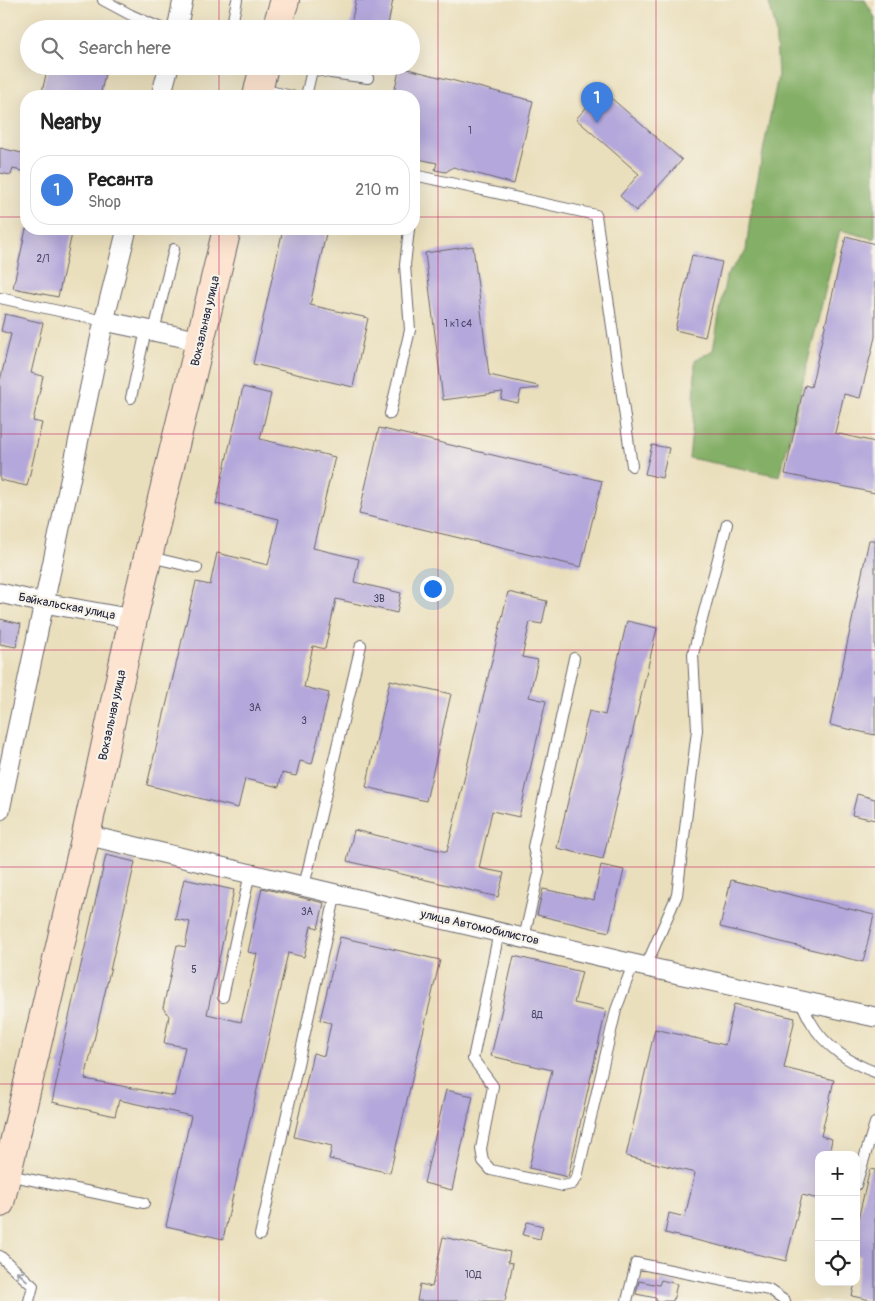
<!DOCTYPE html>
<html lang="en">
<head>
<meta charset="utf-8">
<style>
  body { margin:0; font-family:Pangolin,sans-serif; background:#f6f6f6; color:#222 }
  .controls { position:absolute; right:15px; bottom:15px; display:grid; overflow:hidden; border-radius:10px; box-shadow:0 5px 20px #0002 }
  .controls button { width:45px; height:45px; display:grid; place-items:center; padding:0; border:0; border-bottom:1px solid #e0e0e0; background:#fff; color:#222; font:25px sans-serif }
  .you { position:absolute; left:432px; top:588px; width:18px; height:18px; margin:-12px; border:4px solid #fff; border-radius:50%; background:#1a73e8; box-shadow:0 0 0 8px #1a73e833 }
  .badge { display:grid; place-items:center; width:32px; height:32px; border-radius:50%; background:#db2777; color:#fff; font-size:16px; font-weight:700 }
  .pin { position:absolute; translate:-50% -41px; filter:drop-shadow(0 1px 2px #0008) }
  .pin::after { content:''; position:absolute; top:26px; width:18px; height:15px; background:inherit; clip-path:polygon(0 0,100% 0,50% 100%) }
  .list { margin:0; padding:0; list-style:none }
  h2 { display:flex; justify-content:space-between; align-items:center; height:65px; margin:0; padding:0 20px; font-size:21px }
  h2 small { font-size:16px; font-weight:400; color:#767676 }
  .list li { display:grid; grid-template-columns:32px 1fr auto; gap:15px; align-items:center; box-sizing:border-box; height:70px; margin:0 10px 10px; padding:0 10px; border:1px solid #e0e0e0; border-radius:20px }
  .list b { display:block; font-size:19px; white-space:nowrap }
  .list p { margin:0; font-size:16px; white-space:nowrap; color:#767676 }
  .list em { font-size:16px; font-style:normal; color:#767676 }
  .icon { flex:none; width:28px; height:28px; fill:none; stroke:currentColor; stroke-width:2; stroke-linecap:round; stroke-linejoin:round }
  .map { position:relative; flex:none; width:875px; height:1301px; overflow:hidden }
  .search { position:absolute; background:#fff; box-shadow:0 5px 20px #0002; left:20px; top:20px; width:400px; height:55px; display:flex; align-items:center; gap:12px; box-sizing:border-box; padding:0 18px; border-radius:28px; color:#767676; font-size:19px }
  .panel { position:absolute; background:#fff; box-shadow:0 5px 20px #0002; left:20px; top:90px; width:400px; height:145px; border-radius:20px }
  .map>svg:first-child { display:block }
  .forest { fill:#84af66; stroke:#536850 }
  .building { fill:#b4a7db }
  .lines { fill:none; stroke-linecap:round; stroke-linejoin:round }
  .lane-casing { stroke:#686468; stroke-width:12 }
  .street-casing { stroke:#686468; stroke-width:21 }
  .secondary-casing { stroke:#686468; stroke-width:30 }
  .lane { stroke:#fff; stroke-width:10 }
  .street { stroke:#fff; stroke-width:19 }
  .secondary { stroke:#fde4d0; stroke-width:28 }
  .oneway { stroke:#9c9ca7 }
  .grid { fill:none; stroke:#c2185b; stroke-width:1; stroke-opacity:0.55 }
  .labels { text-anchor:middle; stroke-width:4.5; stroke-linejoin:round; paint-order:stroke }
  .number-label { font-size:10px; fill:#464363 }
  .street-label { font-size:12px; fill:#22223b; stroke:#f7f3e8 }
</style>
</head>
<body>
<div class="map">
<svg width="875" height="1301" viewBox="0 0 875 1301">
  <rect width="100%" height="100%" fill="#f7f3e8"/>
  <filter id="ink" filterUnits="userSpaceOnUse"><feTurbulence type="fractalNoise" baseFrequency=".02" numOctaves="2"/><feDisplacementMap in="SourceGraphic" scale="10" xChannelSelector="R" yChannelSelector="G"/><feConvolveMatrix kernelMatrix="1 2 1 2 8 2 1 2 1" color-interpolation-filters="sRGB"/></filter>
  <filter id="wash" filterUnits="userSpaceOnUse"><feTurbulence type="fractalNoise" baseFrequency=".0096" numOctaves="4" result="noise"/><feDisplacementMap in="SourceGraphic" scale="20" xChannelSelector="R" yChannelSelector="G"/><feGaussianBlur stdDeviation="1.12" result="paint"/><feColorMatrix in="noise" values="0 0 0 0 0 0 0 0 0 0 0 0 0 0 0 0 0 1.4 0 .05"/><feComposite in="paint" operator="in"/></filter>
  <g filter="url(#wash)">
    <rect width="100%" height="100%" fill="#eadfbc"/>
    <!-- forest -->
    <path class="forest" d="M 768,0 L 865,0 L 875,18 L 875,237 L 874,239 L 840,230 L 780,476 L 689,458 L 694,412 L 695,360 L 713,350 L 726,276 L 746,251 L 750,217 L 778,76 L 775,25 Z"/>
    <g id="blocks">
      <!-- building -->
      <path class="building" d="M 356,0 L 393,0 L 387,29 L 350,29 Z
        M 48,66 L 107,66 L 100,96 L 41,96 Z
        M 400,67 L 533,101 L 514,184 L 453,167 L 446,172 L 435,170 L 437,163 L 414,158 L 414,96 L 393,96 Z
        M 602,90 L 682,160 L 636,211 L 620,196 L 639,174 L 576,119 Z
        M 0,148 L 26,154 L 26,172 L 13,169 L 11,175 L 0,173 Z
        M 26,229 L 73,229 L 58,297 L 13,288 Z
        M 283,229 L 327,229 L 310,305 L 368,318 L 353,387 L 253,364 Z
        M 846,236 L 875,244 L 875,337 L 860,398 L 844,394 L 835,433 L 875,442 L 875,493 L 785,474 L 801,399 L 805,385 L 811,387 Z
        M 473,246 L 489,375 L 538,386 L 538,388 L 521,390 L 518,403 L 501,399 L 503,392 L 443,400 L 425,253 Z
        M 692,255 L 722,262 L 705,337 L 675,330 Z
        M 5,314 L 43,323 L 31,373 L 43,376 L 33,421 L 42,423 L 27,486 L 0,480 L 0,381 L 11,334 L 1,331 Z
        M 243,387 L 271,394 L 260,439 L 335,457 L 313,548 L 359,559 L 354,582 L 401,593 L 397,613 L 336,599 L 325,649 L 313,646 L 304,687 L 329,693 L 312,764 L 300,761 L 296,776 L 282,773 L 279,787 L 245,779 L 238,808 L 147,785 L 196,582 L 210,585 L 217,553 L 268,565 L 279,519 L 216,504 Z
        M 379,428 L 602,481 L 581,567 L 359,514 Z
        M 652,445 L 669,448 L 662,478 L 645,474 Z
        M 869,540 L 875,540 L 875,735 L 830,725 Z
        M 508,592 L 547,601 L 542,624 L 530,622 L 522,657 L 538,660 L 529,697 L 546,701 L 519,817 L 492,811 L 479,868 L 504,873 L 498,897 L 347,861 L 354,830 L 447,852 Z
        M 0,619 L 21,624 L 16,647 L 0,644 Z
        M 627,621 L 657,628 L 603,859 L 557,848 L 589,711 L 605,715 Z
        M 390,680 L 451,694 L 426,801 L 366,787 Z
        M 857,794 L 875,799 L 875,820 L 852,815 Z
        M 106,855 L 135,862 L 85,1079 L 174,1096 L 185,1047 L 164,1043 L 169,1016 L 163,1008 L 177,945 L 185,947 L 190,922 L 175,919 L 184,879 L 234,890 L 207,1014 L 241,1022 L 257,954 L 248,952 L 262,888 L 324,903 L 318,928 L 311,926 L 304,957 L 288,953 L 223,1239 L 166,1226 L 191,1116 L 119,1100 L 115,1116 L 52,1102 L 60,1066 L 58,1066 Z
        M 601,865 L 624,870 L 609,932 L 537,915 L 543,889 L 594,900 Z
        M 731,880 L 874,915 L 863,962 L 720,927 Z
        M 340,937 L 440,960 L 390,1173 L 329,1159 L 332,1146 L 294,1137 L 313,1053 L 324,1056 L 331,1023 L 320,1020 Z
        M 514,956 L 582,972 L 574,1003 L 606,1010 L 568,1177 L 529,1168 L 552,1070 L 491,1056 Z
        M 734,1004 L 795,1018 L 784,1068 L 834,1080 L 821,1136 L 832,1139 L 829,1155 L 819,1155 L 819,1199 L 802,1195 L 786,1261 L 665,1233 L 669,1213 L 685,1217 L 695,1173 L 626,1156 L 655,1029 L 725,1045 Z
        M 446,1090 L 473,1096 L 452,1190 L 424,1183 Z
        M 870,1169 L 875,1170 L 875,1301 L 852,1296 L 861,1256 L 856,1255 L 856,1228 Z
        M 527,1222 L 543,1226 L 540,1239 L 523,1235 Z
        M 443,1237 L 510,1252 L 508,1262 L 513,1263 L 505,1301 L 417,1301 L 420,1284 L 432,1287 Z
        M 661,1280 L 677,1284 L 673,1301 L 656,1301 L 656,1298 L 636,1294 L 639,1281 L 659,1285 Z"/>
    </g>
  </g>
  <g filter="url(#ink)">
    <use href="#blocks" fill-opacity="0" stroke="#686468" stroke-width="1"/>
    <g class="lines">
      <defs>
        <path id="lane" d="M 103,0 L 131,15 L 163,29
          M 231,29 L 237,0
          M 321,29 L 322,27
          M 312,69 L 331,73 L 368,78
          M 260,89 L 292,96
          M 306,96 L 313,66
          M 414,175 L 596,215 L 632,466
          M 0,298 L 104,321
          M 154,331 L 174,249
          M 131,398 L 146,330
          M 390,414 L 410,330 L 405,265 L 409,229
          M 150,557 L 197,568
          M 304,886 L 361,645
          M 499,932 L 473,1059 L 493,1086 L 481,1149 L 483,1161 L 491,1170 L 563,1186 L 572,1184 L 577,1177 L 616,1010 L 633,964
          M 524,938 L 539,872 L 533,847 L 574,658
          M 646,966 L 677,895 L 697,730 L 693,654 L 727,524
          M 223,997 L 250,873
          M 801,1001 C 804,1008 807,1016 811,1022 C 824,1046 850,1063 875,1072
          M 8,1175 L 144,1203
          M 856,1185 L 875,1123
          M 260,1235 L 336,893
          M 0,1256 L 33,1286 L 29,1301
          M 627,1301 L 636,1263 L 769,1290 L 785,1301"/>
        <path id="street" d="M 177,29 L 183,0
          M 161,96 L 169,66
          M 104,321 L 201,341
          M 0,593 L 44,603 L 133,619
          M 0,810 L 104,321 L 127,229
          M 86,835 L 633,964 L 875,1017"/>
        <path id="secondary" d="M 276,29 L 285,0
          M 257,96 L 264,66
          M 0,1203 L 86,835 L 133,619 L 227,229"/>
      </defs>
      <!-- lane casing -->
      <use href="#lane" class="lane-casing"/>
      <!-- street casing -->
      <use href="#street" class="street-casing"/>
      <!-- secondary casing -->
      <use href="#secondary" class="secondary-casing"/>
      <!-- lane -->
      <use href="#lane" class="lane"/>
      <!-- street -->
      <use href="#street" class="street"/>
      <!-- secondary -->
      <use href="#secondary" class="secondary"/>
    </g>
    <!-- one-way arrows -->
    <defs><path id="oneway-shaft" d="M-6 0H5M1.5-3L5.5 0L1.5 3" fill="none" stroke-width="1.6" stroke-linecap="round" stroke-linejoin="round" transform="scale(1.25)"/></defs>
    <use class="oneway" href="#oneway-shaft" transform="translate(22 1276) rotate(-137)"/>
  </g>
  <!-- grid -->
  <path class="grid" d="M 219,0 L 219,29M 438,0 L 438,1301M 656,0 L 656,1301M 219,66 L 219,96M 0,217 L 26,217M 414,217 L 875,217M 219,229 L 219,1301M 0,434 L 875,434M 0,650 L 875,650M 0,867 L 875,867M 0,1084 L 875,1084"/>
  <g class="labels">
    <!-- number labels -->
    <g class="number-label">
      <text x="470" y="134">1</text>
      <text x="43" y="262">2/1</text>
      <text x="458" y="327">1 к1 с4</text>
      <text x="379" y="602">3В</text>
      <text x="255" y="711">3А</text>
      <text x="304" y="724">3</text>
      <text x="307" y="915">3А</text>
      <text x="194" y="973">5</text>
      <text x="537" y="1018">8Д</text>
      <text x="473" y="1278">10Д</text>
    </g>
    <!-- street labels -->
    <g class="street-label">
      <text transform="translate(205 321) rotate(-77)" y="4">Вокзальная улица</text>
      <text transform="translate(67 606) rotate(11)" y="4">Байкальская улица</text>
      <text transform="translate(112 715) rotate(-78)" y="4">Вокзальная улица</text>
      <text transform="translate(480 927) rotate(13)" y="4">улица Автомобилистов</text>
    </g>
  </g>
</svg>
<div class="controls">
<button>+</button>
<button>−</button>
<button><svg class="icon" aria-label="locate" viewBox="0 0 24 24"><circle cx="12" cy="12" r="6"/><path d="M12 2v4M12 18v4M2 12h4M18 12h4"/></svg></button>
</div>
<div class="you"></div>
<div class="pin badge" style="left:597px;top:123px;background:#3f7fe0">1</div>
<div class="search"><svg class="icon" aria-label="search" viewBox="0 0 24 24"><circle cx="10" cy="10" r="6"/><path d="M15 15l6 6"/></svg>Search here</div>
<section class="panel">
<h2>Nearby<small></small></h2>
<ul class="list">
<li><span class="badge" style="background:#3f7fe0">1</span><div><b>Ресанта</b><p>Shop</p></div><em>210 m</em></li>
</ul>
</section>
</div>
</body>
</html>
